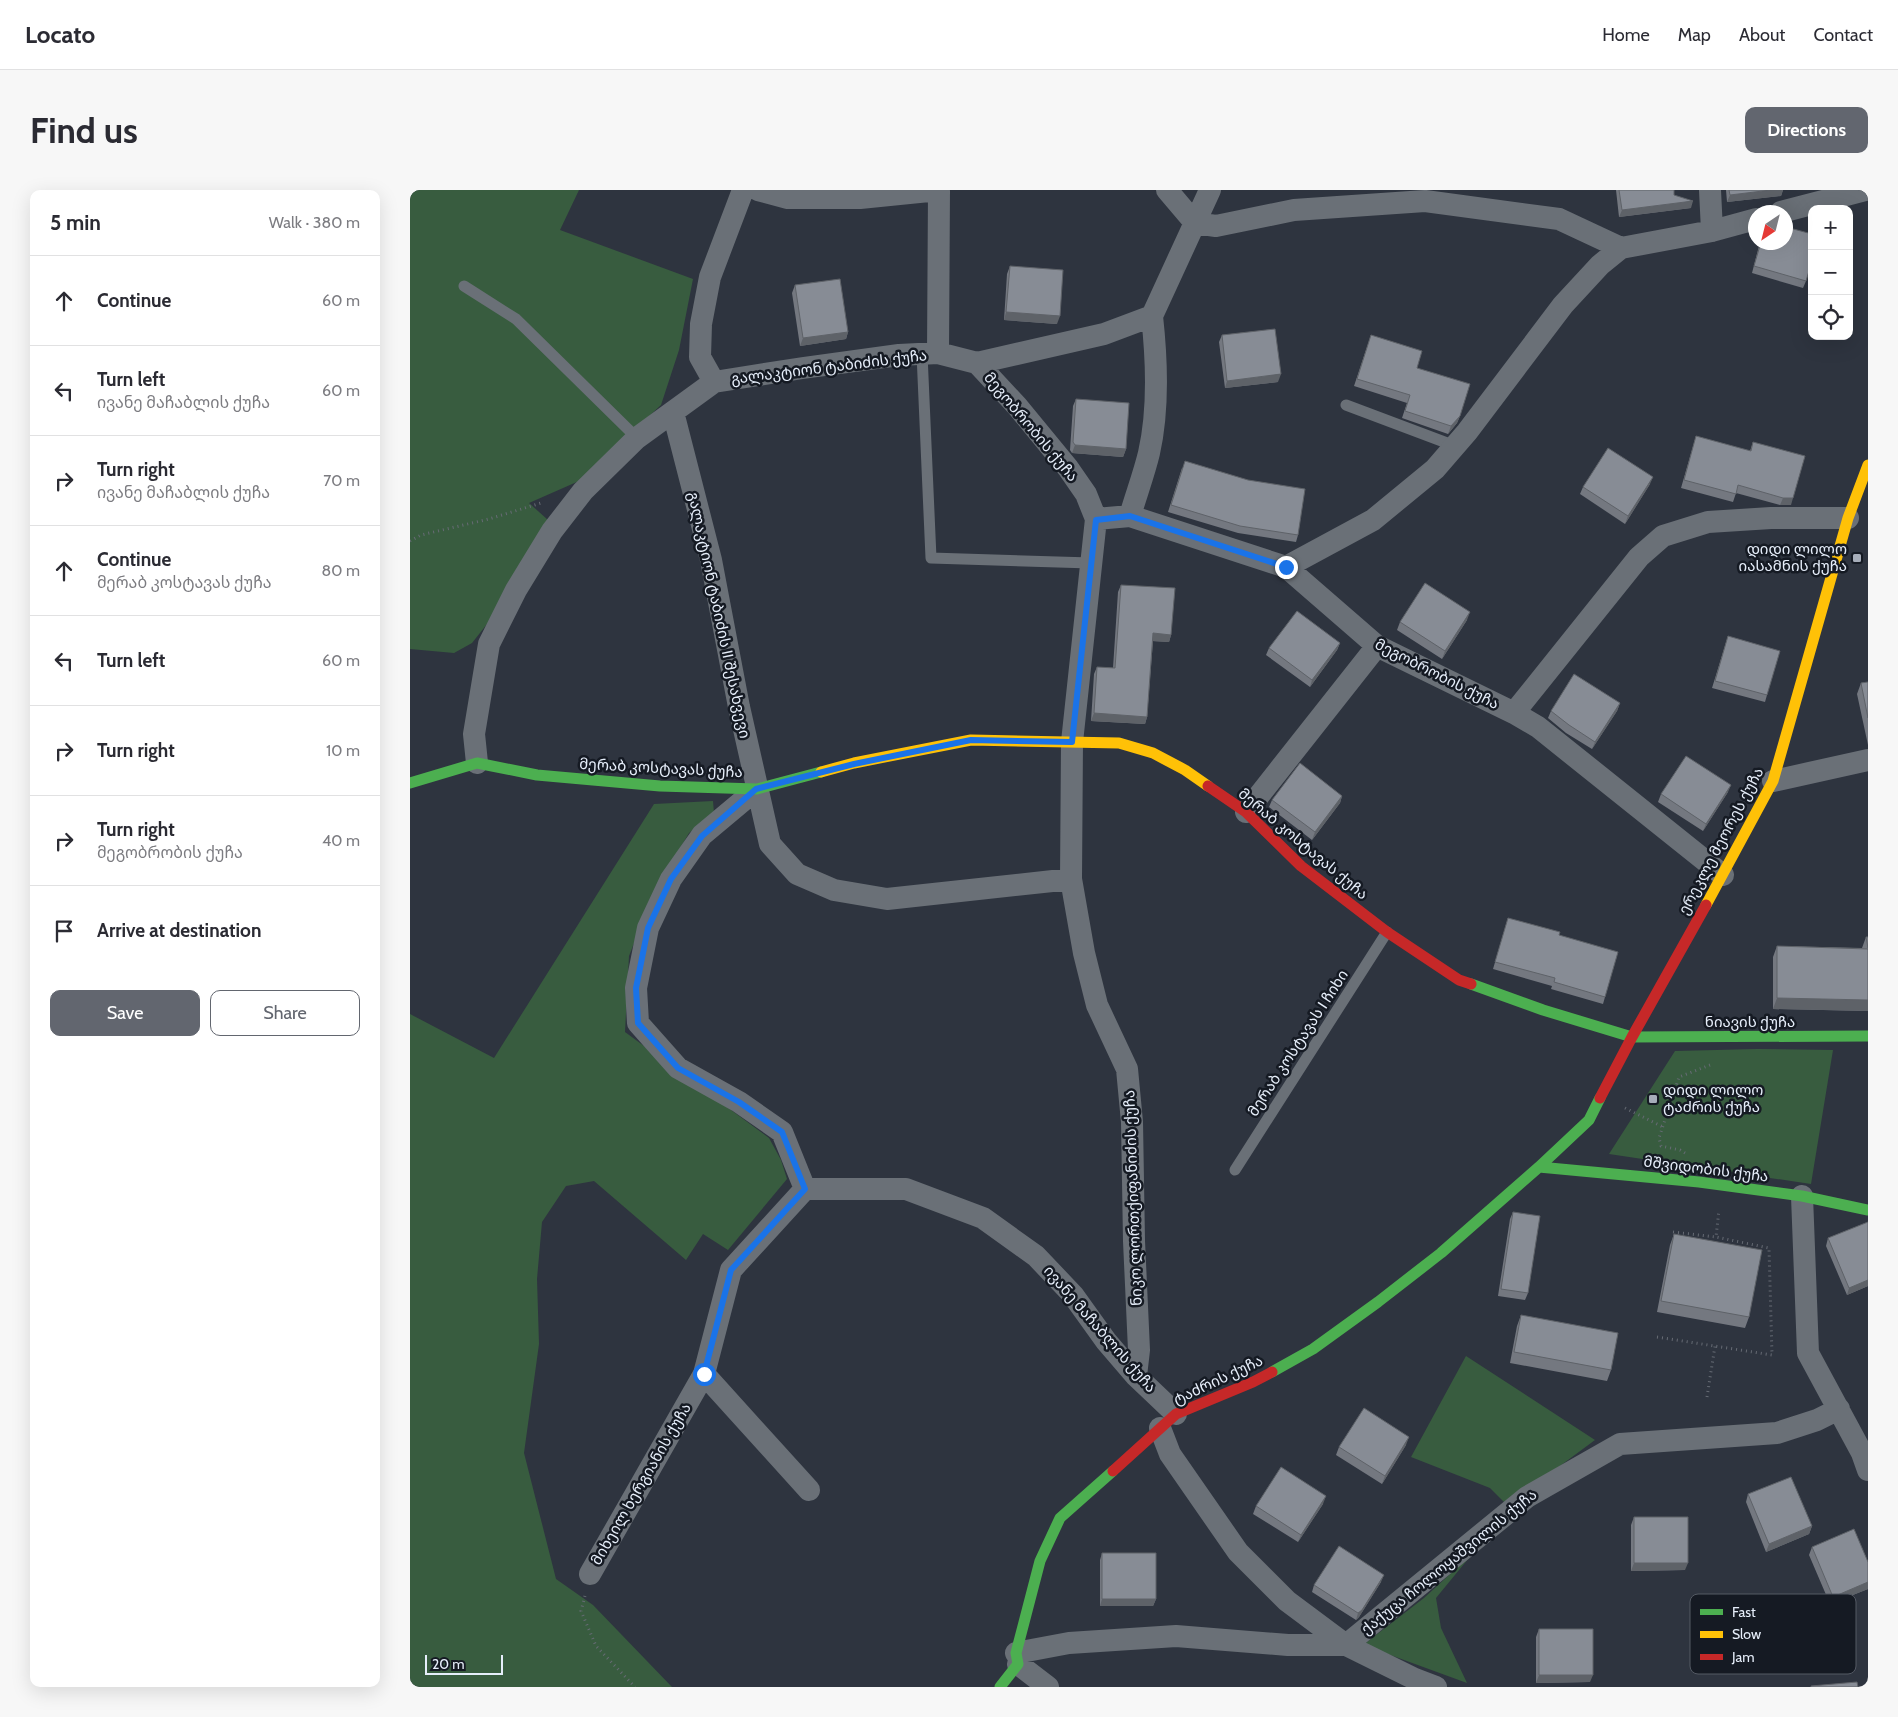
<!DOCTYPE html>
<html lang="en">
<head>
<meta charset="utf-8">
<style>
  body { margin:0; font-family:Cabin,"Noto Sans Georgian",sans-serif; background:#f7f7f7; color:#2b2b33 }
  .controls { position:absolute; right:15px; top:15px; display:grid; overflow:hidden; border-radius:10px; box-shadow:0 5px 20px #0002 }
  .controls button { width:45px; height:45px; display:grid; place-items:center; padding:0; border:0; border-bottom:1px solid #e1e1e2; background:#fff; color:#2b2b33; font:25px sans-serif }
  .compass { position:absolute; left:1338px; top:15px; width:45px; height:45px; border-radius:50%; background:#fff; box-shadow:0 5px 20px #0002; rotate:215deg }
  .scale { position:absolute; left:15px; bottom:12px; width:78px; box-sizing:border-box; padding-left:5px; border:2px solid #e6eefa; border-top:0; font-size:14px; line-height:18px; white-space:nowrap; color:#e6eefa; -webkit-text-stroke:4px #151a23; paint-order:stroke }
  .stop { position:absolute; width:15px; height:15px; margin:-11px; border:4px solid #1a73e8; border-radius:50%; background:#fff }
  .stop.end { background:#1a73e8; border-color:#fff; box-shadow:0 1px 5px #0008 }
  .list { margin:0; padding:0; list-style:none }
  h2 { display:flex; justify-content:space-between; align-items:center; height:65px; margin:0; padding:0 20px; font-size:21px }
  h2 small { font-size:16px; font-weight:400; color:#7c7c81 }
  .list li { display:grid; grid-template-columns:32px 1fr auto; gap:15px; align-items:center; box-sizing:border-box; height:90px; padding:0 20px; border-top:1px solid #e1e1e2 }
  .list b { display:block; font-size:19px; white-space:nowrap }
  .list p { margin:0; font-size:16px; white-space:nowrap; color:#7c7c81 }
  .list em { font-size:16px; font-style:normal; color:#7c7c81 }
  .actions { display:flex; gap:10px; padding:15px 20px }
  .actions a { flex:1; padding:11px 0; border:1px solid #62666f; border-radius:10px; text-align:center; font-size:18px; color:#62666f }
  .actions .main { background:#62666f; color:#fff }
  .icon { flex:none; width:28px; height:28px; fill:none; stroke:currentColor; stroke-width:2; stroke-linecap:round; stroke-linejoin:round }
  .map { position:relative; flex:none; width:1458px; height:1497px; overflow:hidden; border-radius:10px }
  header { display:flex; align-items:center; gap:30px; box-sizing:border-box; height:70px; padding:0 25px; background:#fff; border-bottom:1px solid #e1e1e2 }
  header strong { font-size:24px }
  nav { display:flex; gap:28px; margin-inline-start:auto; font-size:18px }
  .intro { display:flex; align-items:center; justify-content:space-between; box-sizing:border-box; height:120px; padding:0 30px }
  h1 { margin:0; font-size:35px }
  .button { padding:12px 22px; border-radius:10px; background:#62666f; color:#fff; font-size:18px; font-weight:700 }
  main { display:flex; gap:30px; padding:0 30px }
  aside { flex:1; background:#fff; border-radius:10px; box-shadow:0 5px 20px #0002 }
  .map>svg:first-child { display:block }
  .green { fill:#385c3f }
  .lines { fill:none; stroke-linecap:round; stroke-linejoin:round }
  .path { stroke:#666b74; stroke-width:3; stroke-dasharray:1 4; stroke-linecap:butt }
  .lane { stroke:#6a7077; stroke-width:11 }
  .street { stroke:#6a7077; stroke-width:22 }
  .fast { stroke:#4caf50; stroke-width:11 }
  .slow { stroke:#ffc107; stroke-width:11 }
  .jam { stroke:#c62828; stroke-width:11 }
  .wall { fill:#747880 }
  .shaded-wall { fill:#5e6268 }
  .building { fill:#878c95; stroke:#5e6268 }
  .route { stroke:#1a73e8; stroke-width:6 }
  .poi-dot { fill:#a6adb9; stroke:#151a23; stroke-width:2 }
  .labels { text-anchor:middle; stroke-width:5; stroke-linejoin:round; paint-order:stroke }
  .street-label { font-size:15px; fill:#e6eefa; stroke:#151a23 }
  .poi-label { font-size:15px; fill:#e6eefa; stroke:#151a23; text-anchor:end }
  .key { fill:#151a23; stroke:#545a64; stroke-width:1 }
  .key-label { font-size:14px; fill:#e6eefa }
</style>
</head>
<body>
<header>
<strong>Locato</strong>
<nav><a>Home</a><a>Map</a><a>About</a><a>Contact</a></nav>
</header>
<div class="intro"><h1>Find us</h1><a class="button">Directions</a></div>
<main>
<aside>
<h2>5 min<small>Walk · 380 m</small></h2>
<ul class="list">
<li><svg class="icon" aria-label="ahead" viewBox="0 0 24 24"><path d="M12 20V5M6 11l6-6 6 6"/></svg><div><b>Continue</b></div><em>60 m</em></li>
<li><svg class="icon" aria-label="left" viewBox="0 0 24 24"><path d="M17 20v-9H6M10 6l-5 5 5 5"/></svg><div><b>Turn left</b><p>ივანე მაჩაბლის ქუჩა</p></div><em>60 m</em></li>
<li><svg class="icon" aria-label="right" viewBox="0 0 24 24"><path d="M7 20v-9h11M14 6l5 5-5 5"/></svg><div><b>Turn right</b><p>ივანე მაჩაბლის ქუჩა</p></div><em>70 m</em></li>
<li><svg class="icon" aria-label="ahead" viewBox="0 0 24 24"><path d="M12 20V5M6 11l6-6 6 6"/></svg><div><b>Continue</b><p>მერაბ კოსტავას ქუჩა</p></div><em>80 m</em></li>
<li><svg class="icon" aria-label="left" viewBox="0 0 24 24"><path d="M17 20v-9H6M10 6l-5 5 5 5"/></svg><div><b>Turn left</b></div><em>60 m</em></li>
<li><svg class="icon" aria-label="right" viewBox="0 0 24 24"><path d="M7 20v-9h11M14 6l5 5-5 5"/></svg><div><b>Turn right</b></div><em>10 m</em></li>
<li><svg class="icon" aria-label="right" viewBox="0 0 24 24"><path d="M7 20v-9h11M14 6l5 5-5 5"/></svg><div><b>Turn right</b><p>მეგობრობის ქუჩა</p></div><em>40 m</em></li>
<li><svg class="icon" aria-label="arrive" viewBox="0 0 24 24"><path d="M6 21V4h12l-3 4 3 4H6"/></svg><div><b>Arrive at destination</b></div></li>
</ul>
<div class="actions"><a class="main">Save</a><a>Share</a></div>
</aside>
<div class="map">
<svg width="1458" height="1497" viewBox="0 0 1458 1497">
  <rect width="100%" height="100%" fill="#2e343f"/>
  <!-- green -->
  <path class="green" d="M 0,0 L 169,0 L 150,40 L 283,89 L 269,160 L 251,215 L 169,291 L 119,313 L 138,330 L 85,424 L 62,453 L 44,463 L 0,459 Z
    M 303,611 L 304,623 L 279,643 L 244,702 L 219,766 L 215,842 L 359,948 L 371,970 L 377,989 L 318,1060 L 293,1044 L 276,1070 L 184,991 L 156,996 L 132,1032 L 127,1089 L 129,1154 L 114,1263 L 146,1389 L 183,1415 L 262,1497 L 0,1497 L 0,824 L 84,868 L 244,614 Z
    M 1347,859 L 1423,860 L 1401,994 L 1199,964 L 1265,861 Z
    M 1056,1166 L 1185,1250 L 1131,1290 L 1095,1313 L 1080,1298 L 1001,1267 Z
    M 1063,1363 L 1026,1408 L 1031,1438 L 1057,1493 L 953,1455 L 1014,1408 Z"/>
  <g class="lines">
    <!-- path -->
    <path class="path" d="M 0,351 L 11,345 L 79,329 L 131,313
      M 1215,918 L 1253,937
      M 1275,963 L 1270,960 L 1251,956 L 1249,948 L 1269,887 L 1300,875
      M 1263,1042 L 1306,1047
      M 1247,1147 L 1362,1165 L 1359,1058 L 1306,1047 L 1309,1020
      M 1297,1207 L 1305,1156
      M 175,1406 L 171,1421 L 186,1456 L 225,1497"/>
    <!-- lane -->
    <path class="lane" d="M 54,96 L 106,129 L 227,248
      M 512,164 L 521,368 L 681,373
      M 936,215 L 1045,256
      M 825,980 L 977,742"/>
    <!-- street -->
    <path class="street" d="M 348,0 L 378,8 L 450,8 L 529,0
      M 757,0 L 785,33
      M 1300,0 L 1302,41
      M 1371,22 L 1455,0
      M 785,33 L 806,36 L 884,20 L 1015,11 L 1149,29 L 1211,58 L 1302,41 L 1346,29
      M 528,163 L 529,0
      M 567,173 L 607,216 L 658,278 L 676,304 L 686,329 L 662,552 L 661,689 L 674,763 L 687,815 L 717,879 L 722,932 L 724,1051 L 729,1160 L 726,1186
      M 304,192 L 290,167 L 291,134 L 300,87 L 333,0
      M 263,222 L 301,370 L 329,517 L 360,654 L 387,684 L 424,700 L 477,709 L 661,689
      M 720,326 C 726,305 734,284 739,263 C 749,219 747,171 742,126
      M 686,329 L 720,326 L 876,377 L 967,456 L 1104,523 L 1128,537 L 1313,685
      M 876,377 L 963,330 L 1025,279 L 1057,242 L 1153,115 L 1190,75 L 1211,58
      M 1104,523 L 1229,367 L 1253,346 L 1298,332 L 1361,328 L 1438,328
      M 67,573 L 64,544 L 79,454 L 106,400 L 142,341 L 173,301 L 227,248 L 304,192 L 393,178 L 489,165 L 528,163 L 567,173 L 694,144 L 742,126 L 800,0
      M 1363,591 L 1458,570
      M 347,599 L 292,645 L 261,689 L 238,738 L 226,798 L 228,833 L 268,878 L 329,912 L 372,942 L 395,999
      M 836,622 L 967,456
      M 395,999 L 496,999 L 573,1028 L 626,1066 L 663,1105 L 696,1151 L 726,1186 L 766,1224
      M 1392,1006 L 1398,1163 L 1452,1263 L 1458,1280
      M 294,1184 L 399,1300
      M 750,1238 L 760,1264 L 828,1362 L 877,1411 L 936,1455 L 1005,1489 L 1026,1497
      M 180,1384 L 294,1184 L 321,1080 L 395,999
      M 606,1463 L 659,1453 L 766,1446 L 878,1455 L 936,1455 L 1117,1307 L 1210,1254 L 1367,1243 L 1407,1230 L 1429,1219
      M 608,1474 L 638,1497"/>
    <!-- fast -->
    <path class="fast" d="M 0,593 L 67,573 L 127,585 L 250,596 L 347,599 L 411,582
      M 1061,794 L 1133,820 L 1222,847 L 1458,846
      M 1129,977 L 1289,992 L 1392,1006 L 1458,1020
      M 862,1182 L 903,1159 L 968,1112 L 1031,1063 L 1129,977 L 1179,930 L 1190,908
      M 590,1497 L 608,1474 L 606,1463 L 630,1371 L 650,1328 L 703,1281"/>
    <!-- slow -->
    <path class="slow" d="M 411,582 L 444,573 L 561,550 L 709,553 L 743,563 L 775,580 L 798,596
      M 1296,715 L 1363,591 L 1438,328 L 1458,275"/>
    <!-- jam -->
    <path class="jam" d="M 798,596 L 836,622 L 891,676 L 977,742 L 1049,790 L 1061,794
      M 1190,908 L 1222,847 L 1296,715
      M 703,1281 L 766,1224 L 843,1192 L 862,1182"/>
  </g>
  <!-- wall -->
  <path class="wall" d="M 1206,0 L 1264,0 L 1264,5 L 1281,18 L 1209,27 Z
    M 1316,0 L 1373,0 L 1371,6 L 1317,12 Z
    M 1350,52 L 1376,52 L 1396,91 L 1393,98 L 1342,83 Z
    M 600,76 L 647,134 L 594,130 L 597,84 Z
    M 385,95 L 438,142 L 436,149 L 390,156 L 382,103 Z
    M 812,145 L 868,192 L 815,198 L 809,152 Z
    M 961,145 L 1007,178 L 1050,226 L 1047,233 L 1038,244 L 992,228 L 997,213 L 944,196 Z
    M 666,209 L 716,259 L 713,267 L 662,263 L 660,260 L 663,216 Z
    M 1286,246 L 1340,261 L 1343,252 L 1381,315 L 1370,315 L 1326,303 L 1323,312 L 1271,298 Z
    M 772,278 L 888,345 L 886,352 L 828,343 L 758,322 Z
    M 1240,294 L 1215,334 L 1170,304 L 1173,297 Z
    M 711,395 L 761,445 L 759,452 L 743,451 L 737,527 L 735,534 L 681,531 L 684,484 L 687,477 L 703,478 L 708,402 Z
    M 1057,430 L 1032,469 L 987,440 L 990,432 Z
    M 1318,446 L 1357,505 L 1355,512 L 1302,498 Z
    M 930,453 L 927,460 L 900,497 L 856,465 L 859,458 Z
    M 1458,492 L 1458,555 L 1447,504 L 1451,493 Z
    M 1210,513 L 1207,521 L 1182,559 L 1156,543 L 1138,528 L 1141,521 Z
    M 1318,602 L 1293,641 L 1248,612 L 1251,604 Z
    M 932,606 L 930,613 L 902,650 L 859,617 L 862,610 Z
    M 1098,728 L 1149,745 L 1195,807 L 1193,814 L 1141,799 L 1142,796 L 1083,779 Z
    M 1456,747 L 1458,747 L 1458,821 L 1363,819 L 1363,767 L 1367,756 L 1452,758 Z
    M 1103,1022 L 1118,1103 L 1115,1110 L 1088,1106 L 1100,1029 Z
    M 1458,1032 L 1458,1096 L 1437,1105 L 1416,1056 L 1418,1048 Z
    M 1264,1044 L 1339,1127 L 1335,1138 L 1247,1122 L 1260,1055 Z
    M 1111,1125 L 1201,1180 L 1197,1191 L 1100,1173 L 1107,1136 Z
    M 996,1255 L 972,1294 L 926,1265 L 929,1257 Z
    M 1338,1304 L 1402,1336 L 1399,1344 L 1356,1362 L 1336,1312 Z
    M 913,1314 L 888,1352 L 843,1324 L 846,1316 Z
    M 1224,1327 L 1275,1380 L 1221,1381 L 1221,1335 Z
    M 1402,1357 L 1458,1372 L 1458,1399 L 1420,1414 L 1399,1365 Z
    M 692,1363 L 746,1409 L 743,1416 L 690,1416 L 690,1370 Z
    M 971,1392 L 949,1427 L 946,1430 L 902,1402 L 904,1395 Z
    M 1129,1439 L 1180,1492 L 1126,1493 L 1126,1447 Z"/>
  <!-- shaded-wall -->
  <path class="shaded-wall" d="M 1361,0 L 1373,0 L 1371,6 L 1317,12 L 1320,5 Z
    M 1283,11 L 1281,18 L 1209,27 L 1212,20 Z
    M 596,122 L 650,126 L 647,134 L 594,130 Z
    M 438,142 L 436,149 L 390,156 L 393,148 Z
    M 871,184 L 868,192 L 815,198 L 817,191 Z
    M 1050,226 L 1047,233 L 1038,244 L 1041,236 Z
    M 665,255 L 716,259 L 713,267 L 662,263 Z
    M 1243,287 L 1240,294 L 1215,334 L 1218,326 Z
    M 1373,308 L 1383,308 L 1381,315 L 1370,315 Z
    M 1060,422 L 1057,430 L 1032,469 L 1035,461 Z
    M 743,443 L 761,445 L 759,452 L 741,451 Z
    M 930,453 L 927,460 L 900,497 L 902,490 Z
    M 1210,513 L 1207,521 L 1182,559 L 1185,552 Z
    M 684,523 L 737,527 L 735,534 L 681,531 Z
    M 1321,595 L 1318,602 L 1293,641 L 1296,634 Z
    M 932,606 L 930,613 L 902,650 L 905,642 Z
    M 1367,808 L 1458,810 L 1458,821 L 1363,819 Z
    M 1458,1090 L 1458,1096 L 1437,1105 L 1439,1098 Z
    M 999,1247 L 996,1255 L 972,1294 L 975,1286 Z
    M 916,1306 L 913,1314 L 888,1352 L 891,1345 Z
    M 1402,1336 L 1399,1344 L 1356,1362 L 1359,1354 Z
    M 1224,1373 L 1278,1373 L 1275,1380 L 1221,1381 Z
    M 974,1385 L 971,1392 L 949,1427 L 946,1430 L 948,1423 Z
    M 1458,1392 L 1458,1399 L 1420,1414 L 1423,1407 Z
    M 692,1409 L 746,1409 L 743,1416 L 690,1416 Z
    M 1129,1485 L 1183,1485 L 1180,1492 L 1126,1493 Z"/>
  <!-- building -->
  <path class="building" d="M 1209,0 L 1264,0 L 1264,5 L 1283,11 L 1212,20 Z
    M 1319,0 L 1361,0 L 1320,5 Z
    M 1376,37 L 1402,44 L 1402,71 L 1396,91 L 1344,76 L 1351,52 L 1376,52 Z
    M 600,76 L 653,80 L 650,126 L 596,122 Z
    M 430,89 L 438,142 L 393,148 L 385,95 Z
    M 865,139 L 871,184 L 817,191 L 812,145 Z
    M 961,145 L 1012,161 L 1007,178 L 1060,194 L 1050,226 L 1041,236 L 995,221 L 1000,205 L 947,189 Z
    M 666,209 L 719,213 L 716,259 L 665,255 L 663,252 Z
    M 1286,246 L 1341,261 L 1343,252 L 1395,266 L 1383,308 L 1373,308 L 1328,295 L 1326,304 L 1274,290 Z
    M 1198,258 L 1243,287 L 1218,326 L 1173,297 Z
    M 775,271 L 838,290 L 895,299 L 888,345 L 830,336 L 761,315 Z
    M 1015,393 L 1060,422 L 1035,461 L 990,432 Z
    M 711,395 L 765,398 L 761,445 L 743,443 L 737,527 L 684,523 L 687,477 L 705,478 Z
    M 887,421 L 930,453 L 902,490 L 859,458 Z
    M 1318,446 L 1370,461 L 1357,505 L 1305,491 Z
    M 1164,484 L 1210,513 L 1185,552 L 1159,535 L 1141,521 Z
    M 1458,492 L 1458,528 L 1451,493 Z
    M 1276,566 L 1321,595 L 1296,634 L 1251,604 Z
    M 890,573 L 932,606 L 905,642 L 862,610 Z
    M 1098,728 L 1150,742 L 1149,745 L 1208,762 L 1195,807 L 1144,792 L 1145,788 L 1085,772 Z
    M 1456,747 L 1458,747 L 1458,758 Z
    M 1367,756 L 1458,759 L 1458,810 L 1367,808 Z
    M 1103,1022 L 1130,1026 L 1118,1103 L 1091,1099 Z
    M 1458,1032 L 1458,1090 L 1439,1098 L 1418,1048 Z
    M 1264,1044 L 1352,1060 L 1339,1127 L 1251,1111 Z
    M 1111,1125 L 1208,1143 L 1201,1180 L 1104,1162 Z
    M 954,1218 L 999,1247 L 975,1286 L 929,1257 Z
    M 871,1277 L 916,1306 L 891,1345 L 846,1316 Z
    M 1381,1287 L 1402,1336 L 1359,1354 L 1338,1304 Z
    M 1224,1327 L 1278,1327 L 1278,1373 L 1224,1373 Z
    M 1444,1339 L 1458,1372 L 1458,1392 L 1423,1407 L 1402,1357 Z
    M 929,1356 L 974,1385 L 952,1420 L 948,1423 L 904,1395 Z
    M 692,1363 L 746,1363 L 746,1409 L 692,1409 Z
    M 1129,1439 L 1183,1439 L 1183,1485 L 1129,1485 Z
    M 1447,1492 L 1448,1497 L 1401,1497 L 1401,1496 Z"/>
  <g class="lines">
    <!-- route -->
    <path class="route" d="M 294,1184 L 321,1080 L 395,999 L 372,942 L 329,912 L 268,878 L 228,833 L 226,798 L 238,738 L 261,689 L 292,646 L 346,599 L 444,574 L 561,550 L 662,552 L 686,330 L 720,326 L 876,377"/>
  </g>
  <!-- markers -->
  <g class="poi-dot">
    <rect x="1442" y="363" width="10" height="10" rx="2.5"/>
    <rect x="1238" y="904" width="10" height="10" rx="2.5"/>
  </g>
  <g class="labels">
    <!-- street labels -->
    <g class="street-label">
      <text transform="translate(419 177) rotate(-7)" y="5">გალაკტიონ ტაბიძის ქუჩა</text>
      <text transform="translate(621 237) rotate(50)" y="5">მეგობრობის ქუჩა</text>
      <text transform="translate(309 425) rotate(78)" y="5">გალაკტიონ ტაბიძის II შესახვევი</text>
      <text transform="translate(1027 484) rotate(27)" y="5">მეგობრობის ქუჩა</text>
      <text transform="translate(251 578) rotate(3)" y="5">მერაბ კოსტავას ქუჩა</text>
      <text transform="translate(1311 651) rotate(-62)" y="5">ერეკლე მეორეს ქუჩა</text>
      <text transform="translate(893 654) rotate(40)" y="5">მერაბ კოსტავას ქუჩა</text>
      <text x="1340" y="837">ნიავის ქუჩა</text>
      <text transform="translate(888 853) rotate(-57)" y="5">მერაბ კოსტავას I ჩიხი</text>
      <text transform="translate(1296 979) rotate(7)" y="5">მშვიდობის ქუჩა</text>
      <text transform="translate(723 1008) rotate(-92)" y="5">ნიკო ლორთქიფანიძის ქუჩა</text>
      <text transform="translate(690 1139) rotate(49)" y="5">ივანე მაჩაბლის ქუჩა</text>
      <text transform="translate(808 1190) rotate(-25)" y="5">ტაძრის ქუჩა</text>
      <text transform="translate(231 1294) rotate(-60)" y="5">მიხეილ ხერგიანის ქუჩა</text>
      <text transform="translate(1039 1372) rotate(-39)" y="5">ქაქუცა ჩოლოყაშვილის ქუჩა</text>
    </g>
    <!-- poi labels -->
    <g class="poi-label">
      <text x="1437" y="364">დიდი ლილო<tspan x="1437" dy="17">იასამნის ქუჩა</tspan></text>
      <text x="1253" y="905" text-anchor="start">დიდი ლილო<tspan x="1253" dy="17">ტაძრის ქუჩა</tspan></text>
    </g>
  </g>
  <!-- legend -->
  <rect x="1280" y="1404" width="166" height="80" rx="8" class="key"/>
  <rect x="1290" y="1419" width="23" height="6" fill="#4caf50"/>
  <rect x="1290" y="1441" width="23" height="7" fill="#ffc107"/>
  <rect x="1290" y="1464" width="23" height="6" fill="#c62828"/>
  <g class="key-label">
    <text x="1322" y="1427">Fast</text>
    <text x="1322" y="1449">Slow</text>
    <text x="1322" y="1472">Jam</text>
  </g>
</svg>
<div class="controls">
<button>+</button>
<button>−</button>
<button><svg class="icon" aria-label="locate" viewBox="0 0 24 24"><circle cx="12" cy="12" r="6"/><path d="M12 2v4M12 18v4M2 12h4M18 12h4"/></svg></button>
</div>
<svg class="compass" viewBox="-18 -18 36 36"><path d="M0-13l5 13h-10z" fill="#e53935"/><path d="M0 13l5-13h-10z" fill="#7c7c81"/></svg>
<div class="scale">20 m</div>
<div class="stop" style="left:294px;top:1184px"></div>
<div class="stop end" style="left:876px;top:377px"></div>
</div>
</main>
</body>
</html>
